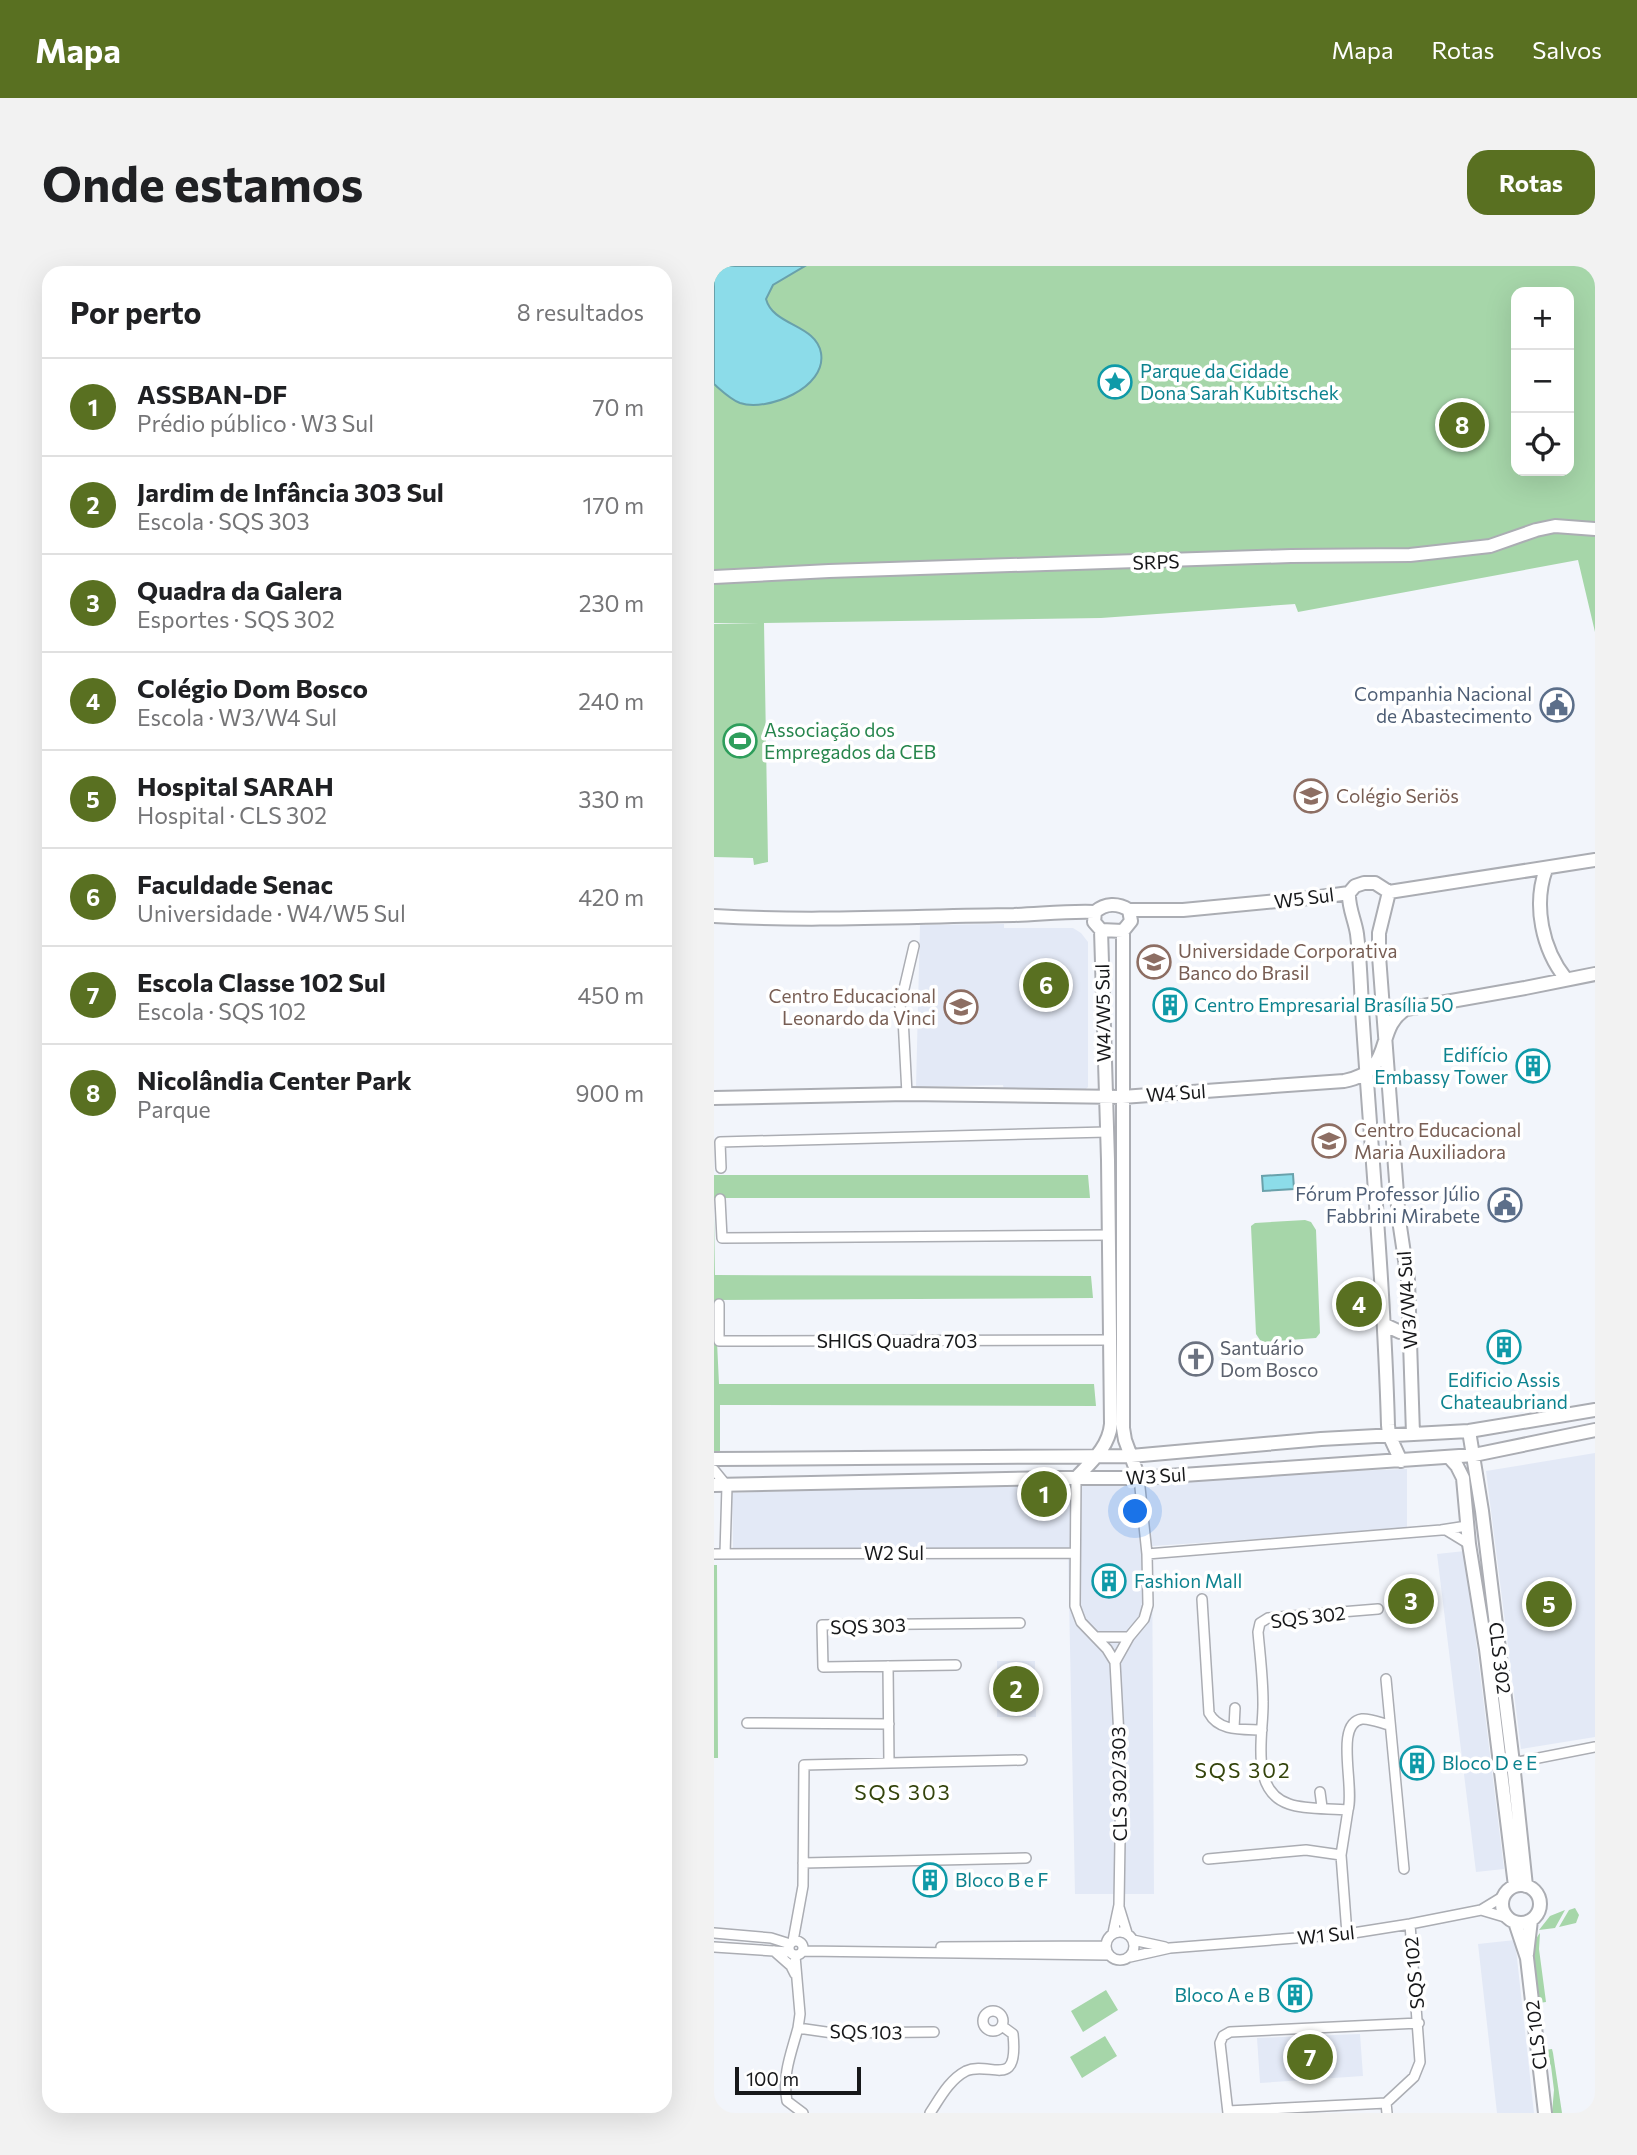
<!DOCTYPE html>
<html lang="pt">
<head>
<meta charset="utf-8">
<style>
  body { margin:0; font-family:Commissioner,sans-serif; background:#f2f2f2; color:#202124 }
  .controls { position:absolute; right:21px; top:21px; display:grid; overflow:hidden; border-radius:14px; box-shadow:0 7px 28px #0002 }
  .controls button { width:63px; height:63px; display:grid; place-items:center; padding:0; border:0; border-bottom:2px solid #e0e0e0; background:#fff; color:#202124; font:35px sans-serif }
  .scale { position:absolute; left:21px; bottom:18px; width:126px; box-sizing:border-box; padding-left:7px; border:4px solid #17181a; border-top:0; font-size:19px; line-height:24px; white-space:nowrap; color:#17181a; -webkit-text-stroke:5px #fff; paint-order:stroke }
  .you { position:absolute; left:422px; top:1246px; width:24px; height:24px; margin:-18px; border:5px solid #fff; border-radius:50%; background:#1a73e8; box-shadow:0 0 0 10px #1a73e833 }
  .badge { display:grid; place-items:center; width:46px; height:46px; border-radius:50%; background:#597021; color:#fff; font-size:23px; font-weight:700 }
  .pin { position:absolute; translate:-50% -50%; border:4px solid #fff; box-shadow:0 2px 7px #0006 }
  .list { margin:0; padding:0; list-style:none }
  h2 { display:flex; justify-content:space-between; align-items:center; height:91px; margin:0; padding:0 28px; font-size:30px }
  h2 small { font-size:23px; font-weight:400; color:#757577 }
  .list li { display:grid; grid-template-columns:46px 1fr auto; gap:21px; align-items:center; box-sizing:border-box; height:98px; padding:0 28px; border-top:2px solid #e0e0e0 }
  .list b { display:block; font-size:26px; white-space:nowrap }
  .list p { margin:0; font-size:23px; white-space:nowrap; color:#757577 }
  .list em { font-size:23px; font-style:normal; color:#757577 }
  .icon { flex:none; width:38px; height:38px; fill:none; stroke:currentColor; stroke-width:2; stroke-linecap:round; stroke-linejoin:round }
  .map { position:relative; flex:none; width:881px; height:1847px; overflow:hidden; border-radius:21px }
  header { display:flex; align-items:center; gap:42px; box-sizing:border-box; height:98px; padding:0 35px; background:#597021; color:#fff }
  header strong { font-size:33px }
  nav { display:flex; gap:38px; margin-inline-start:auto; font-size:24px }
  .intro { display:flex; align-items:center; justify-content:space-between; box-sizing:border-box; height:168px; padding:0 42px }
  h1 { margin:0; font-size:49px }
  .button { padding:18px 32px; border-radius:21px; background:#597021; color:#fff; font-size:24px; font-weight:700 }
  main { display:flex; gap:42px; padding:0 42px }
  aside { flex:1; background:#fff; border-radius:21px; box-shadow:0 7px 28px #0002 }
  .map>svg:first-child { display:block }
  .built { fill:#e3e9f6 }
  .green { fill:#a6d6a9; fill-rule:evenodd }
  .water { fill:#8cdce9; stroke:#69a1ab; stroke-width:2 }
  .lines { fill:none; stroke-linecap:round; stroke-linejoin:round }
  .minor-casing { stroke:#abadb3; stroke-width:12 }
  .major-casing { stroke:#abadb3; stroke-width:16 }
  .minor { stroke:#fff; stroke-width:9 }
  .major { stroke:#fff; stroke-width:12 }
  .labels { text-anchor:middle; stroke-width:7; stroke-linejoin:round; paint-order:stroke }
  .culture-label { font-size:19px; fill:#0d838f; stroke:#fff; text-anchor:start }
  .street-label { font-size:19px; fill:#17181a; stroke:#fff }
  .service-label { font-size:19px; fill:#4e5e75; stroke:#fff; text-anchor:end }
  .leisure-label { font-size:19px; fill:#27864d; stroke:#fff; text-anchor:start }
  .education-label { font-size:19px; fill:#785e54; stroke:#fff; text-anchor:start }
  .worship-label { font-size:19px; fill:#5b616d; stroke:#fff; text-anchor:start }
  .neighbourhood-label { font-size:21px; letter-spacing:2px; fill:#34440c; stroke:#fff }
</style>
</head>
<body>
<header>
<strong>Mapa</strong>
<nav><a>Mapa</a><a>Rotas</a><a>Salvos</a></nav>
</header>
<div class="intro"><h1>Onde estamos</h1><a class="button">Rotas</a></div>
<main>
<aside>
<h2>Por perto<small>8 resultados</small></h2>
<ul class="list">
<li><span class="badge">1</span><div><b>ASSBAN-DF</b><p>Prédio público · W3 Sul</p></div><em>70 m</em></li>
<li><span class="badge">2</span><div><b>Jardim de Infância 303 Sul</b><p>Escola · SQS 303</p></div><em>170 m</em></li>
<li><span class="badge">3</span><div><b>Quadra da Galera</b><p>Esportes · SQS 302</p></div><em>230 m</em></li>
<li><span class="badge">4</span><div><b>Colégio Dom Bosco</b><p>Escola · W3/W4 Sul</p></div><em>240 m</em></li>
<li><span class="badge">5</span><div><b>Hospital SARAH</b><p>Hospital · CLS 302</p></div><em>330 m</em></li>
<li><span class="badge">6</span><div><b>Faculdade Senac</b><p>Universidade · W4/W5 Sul</p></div><em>420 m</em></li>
<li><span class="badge">7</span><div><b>Escola Classe 102 Sul</b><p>Escola · SQS 102</p></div><em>450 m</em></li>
<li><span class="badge">8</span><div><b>Nicolândia Center Park</b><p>Parque</p></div><em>900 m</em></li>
</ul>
</aside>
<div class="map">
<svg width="881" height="1847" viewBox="0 0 881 1847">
  <rect width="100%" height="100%" fill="#f2f5fb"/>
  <!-- built -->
  <path class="built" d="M 290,658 L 290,662 L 359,662 L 367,667 L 374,676 L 374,821 L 371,824 L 290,824 L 289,819 L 202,821 L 206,659 Z
    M 881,1187 L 881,1471 L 807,1483 L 772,1205 Z
    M 693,1203 L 693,1263 L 438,1280 L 440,1628 L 361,1628 L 354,1282 L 19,1282 L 18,1227 Z
    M 751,1285 L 790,1603 L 762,1606 L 723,1288 Z
    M 283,1395 L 321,1395 L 322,1451 L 283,1451 Z
    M 801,1674 L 820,1847 L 783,1847 L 764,1678 Z
    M 646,1768 L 649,1810 L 546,1817 L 543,1772 Z"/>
  <!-- green -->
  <path class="green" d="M 0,0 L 881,0 L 881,366 L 864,294 L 584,346 L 581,338 L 387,352 L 50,357 L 54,596 L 40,599 L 39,592 L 0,591 L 0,358 L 45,357 L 0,357 ZM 802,26 L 855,26 L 855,205 L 802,205 Z
    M 0,909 L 374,909 L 376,932 L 0,932 Z
    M 0,949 L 1,1009 L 377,1010 L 379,1032 L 1,1034 L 5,1118 L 380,1118 L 382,1140 L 6,1139 L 6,1185 L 0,1185 Z
    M 591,954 L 597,956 L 602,964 L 606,1067 L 602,1072 L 551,1076 L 546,1074 L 542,1068 L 537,960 L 541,957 Z
    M 0,1299 L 3,1299 L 4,1492 L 0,1492 Z
    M 706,1317 L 708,1318 L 711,1353 L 687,1356 L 685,1319 Z
    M 861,1642 L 865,1649 L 862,1657 L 845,1661 L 855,1644 Z
    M 851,1644 L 841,1662 L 825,1664 L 836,1650 Z
    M 826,1667 L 825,1683 L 832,1736 L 825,1737 C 823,1720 814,1679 826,1667 Z
    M 392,1724 L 404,1744 L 369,1766 L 357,1745 Z
    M 391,1770 L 403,1790 L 368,1812 L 356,1791 Z
    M 838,1783 L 839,1787 L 848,1847 L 838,1847 L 840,1824 L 837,1800 L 831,1784 Z"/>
  <!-- water -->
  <path class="water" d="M 0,0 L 91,0 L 59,19 L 52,33 C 59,60 102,58 107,87 C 113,122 53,146 26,137 C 16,133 8,125 0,118 Z
    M 579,908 L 580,923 L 549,925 L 548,910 Z"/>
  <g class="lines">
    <defs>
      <path id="minor" d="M 193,828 L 189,752 L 186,740 L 200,680
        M 7,902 L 6,876 L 393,866
        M 6,933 L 8,972 L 395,969
        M 5,1038 L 5,1075 L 397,1074
        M 0,1204 L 13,1220 L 11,1288
        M 362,1212 L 361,1340 L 367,1356 L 393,1383 L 401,1396 L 407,1508 L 405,1639 L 399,1667
        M 732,1264 L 755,1278
        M 0,1288 L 361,1287
        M 433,1288 L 727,1264 L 753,1260
        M 488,1333 L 495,1447 C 505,1466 529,1463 548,1464
        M 382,1371 L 415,1371
        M 401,1396 L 415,1371 L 430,1353 L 434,1339 L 433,1288 L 425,1212
        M 242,1399 L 109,1401 L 108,1359 L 306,1357
        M 174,1400 L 175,1497
        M 672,1413 L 690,1603
        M 33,1457 L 175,1458
        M 520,1462 L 521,1442
        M 799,1497 L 881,1481
        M 606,1526 L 608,1541
        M 634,1544 C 641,1521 620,1457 648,1453 C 655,1452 667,1457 675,1459
        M 494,1593 L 592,1584 L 627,1589
        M 89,1597 L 312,1592
        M 405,1641 L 413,1667
        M 767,1644 L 794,1652
        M392 1680a14 14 0 1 1 28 0a14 14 0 1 1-28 0Z
        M 0,1667 L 57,1672 L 76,1678
        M 633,1668 L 627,1589 L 634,1544 C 615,1542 592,1544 575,1538 C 534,1524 550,1467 549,1436 C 549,1412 546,1389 544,1366 L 546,1357 L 554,1352 L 664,1343
        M 419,1674 L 451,1681
        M75 1682a7 7 0 1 1 14 0a7 7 0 1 1-14 0Z
        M 79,1675 L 89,1620 L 90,1499 L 308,1494
        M 0,1681 L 75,1686
        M 227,1681 L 391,1680
        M 60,1685 L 77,1700 L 81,1708
        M 89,1685 L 394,1689
        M 81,1690 L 86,1748 L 84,1762 L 119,1767 L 220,1766
        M 416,1691 L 456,1682 L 633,1668 L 696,1658 L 767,1644 L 790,1630
        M269 1755a10 10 0 1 1 20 0a10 10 0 1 1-20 0Z
        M 84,1762 C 77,1788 68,1809 73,1835 L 89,1847
        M 514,1845 L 672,1837
        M 216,1847 C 226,1832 235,1814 252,1805 C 276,1794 305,1826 299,1768 L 288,1760
        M 514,1847 L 506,1777 L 509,1770 L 516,1766 L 705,1757
        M 673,1847 L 672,1837 L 700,1811 L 706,1796 L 696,1658"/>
      <path id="major" d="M 0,311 L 115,305 L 577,290 L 696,289 L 776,280 L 822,264 L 841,260 L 881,263
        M 832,603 C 819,639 828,683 852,713
        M 675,626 L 665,667 L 665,690 L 685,954 L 694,1014 L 699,1168
        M 635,627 C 634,641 641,654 643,668 C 646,693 647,718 648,743 C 657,882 670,1020 674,1159 L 675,1169 L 687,1195
        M 415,644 L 417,655 L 409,665 L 387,664 L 380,656 L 381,646 C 391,637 404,637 415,644 L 469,644 L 606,631 L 635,627 L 641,620 L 650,617 L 661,617 L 675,626 L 881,594
        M 0,650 C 100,656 200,650 300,649 C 328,648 352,645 381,646
        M 409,665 L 409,1162 L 411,1174 L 425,1212
        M 0,832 L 193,828 L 408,831 L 630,815 C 683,805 659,763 692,743 L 811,722 L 881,708
        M 671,1059 L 686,1066 L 695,1064
        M 755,1165 L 768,1245 L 799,1497 L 812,1620
        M 735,1191 L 743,1200 L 749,1212 L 755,1278 L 772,1383 L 801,1620
        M 0,1193 L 417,1190 L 607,1173 L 755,1165 L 881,1144
        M 362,1212 C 377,1196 395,1181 397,1158 L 394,894 L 387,664
        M 0,1219 L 345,1212 L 425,1212 L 760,1189 L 881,1164
        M788 1638a19 19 0 1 1 38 0a19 19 0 1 1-38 0Z
        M 801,1656 L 813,1692 L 831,1847
        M 813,1688 L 817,1654"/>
    </defs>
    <!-- minor casing -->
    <use href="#minor" class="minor-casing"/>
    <!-- major casing -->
    <use href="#major" class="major-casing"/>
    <!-- minor -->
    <use href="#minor" class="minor"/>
    <!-- major -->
    <use href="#major" class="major"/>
  </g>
  <!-- icons -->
  <defs>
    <symbol id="sight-ring" viewBox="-11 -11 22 22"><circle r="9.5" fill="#fff" stroke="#0f9aa8" stroke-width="1.5"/><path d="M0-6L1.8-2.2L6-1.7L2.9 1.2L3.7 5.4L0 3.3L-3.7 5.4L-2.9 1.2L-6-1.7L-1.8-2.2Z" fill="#0f9aa8"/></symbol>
    <symbol id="civic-ring" viewBox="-11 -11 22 22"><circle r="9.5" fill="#fff" stroke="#5c6f8a" stroke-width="1.5"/><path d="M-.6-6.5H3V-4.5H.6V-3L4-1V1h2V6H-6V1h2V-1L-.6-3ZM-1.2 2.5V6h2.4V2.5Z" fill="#5c6f8a"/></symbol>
    <symbol id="stadium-ring" viewBox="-11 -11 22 22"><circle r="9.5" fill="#fff" stroke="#2e9e5b" stroke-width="1.5"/><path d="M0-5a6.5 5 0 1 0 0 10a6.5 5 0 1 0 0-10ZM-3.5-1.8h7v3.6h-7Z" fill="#2e9e5b"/></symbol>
    <symbol id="school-ring" viewBox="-11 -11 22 22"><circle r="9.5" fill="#fff" stroke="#8d6e63" stroke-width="1.5"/><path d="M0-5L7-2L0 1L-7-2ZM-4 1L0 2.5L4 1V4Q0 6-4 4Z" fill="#8d6e63"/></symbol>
    <symbol id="university-ring" viewBox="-11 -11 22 22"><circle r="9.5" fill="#fff" stroke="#8d6e63" stroke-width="1.5"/><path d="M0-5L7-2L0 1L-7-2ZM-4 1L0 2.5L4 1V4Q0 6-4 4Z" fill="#8d6e63"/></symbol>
    <symbol id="building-ring" viewBox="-11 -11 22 22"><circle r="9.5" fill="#fff" stroke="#0f9aa8" stroke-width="1.5"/><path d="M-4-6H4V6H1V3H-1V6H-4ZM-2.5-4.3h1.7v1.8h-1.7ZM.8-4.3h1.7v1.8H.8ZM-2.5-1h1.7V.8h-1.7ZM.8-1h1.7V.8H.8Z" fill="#0f9aa8"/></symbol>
    <symbol id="church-ring" viewBox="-11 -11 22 22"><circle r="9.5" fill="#fff" stroke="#6b7280" stroke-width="1.5"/><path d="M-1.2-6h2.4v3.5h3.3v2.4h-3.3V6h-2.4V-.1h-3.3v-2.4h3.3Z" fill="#6b7280"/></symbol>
  </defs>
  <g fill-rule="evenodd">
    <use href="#sight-ring" x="382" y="97" width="38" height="38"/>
    <use href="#civic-ring" x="824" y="420" width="38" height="38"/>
    <use href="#stadium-ring" x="7" y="456" width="38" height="38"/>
    <use href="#school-ring" x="578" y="511" width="38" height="38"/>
    <use href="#university-ring" x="421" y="677" width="38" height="38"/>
    <use href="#building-ring" x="437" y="720" width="38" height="38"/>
    <use href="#school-ring" x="228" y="722" width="38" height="38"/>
    <use href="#building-ring" x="800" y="781" width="38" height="38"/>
    <use href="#school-ring" x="596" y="856" width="38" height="38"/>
    <use href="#civic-ring" x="772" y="920" width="38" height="38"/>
    <use href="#building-ring" x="771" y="1062" width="38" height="38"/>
    <use href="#church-ring" x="463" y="1074" width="38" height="38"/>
    <use href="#building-ring" x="376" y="1296" width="38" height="38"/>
    <use href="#building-ring" x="684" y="1478" width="38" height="38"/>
    <use href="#building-ring" x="197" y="1595" width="38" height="38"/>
    <use href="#building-ring" x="562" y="1710" width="38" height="38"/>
  </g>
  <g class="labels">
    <!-- culture labels -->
    <g class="culture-label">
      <text x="426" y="112">Parque da Cidade<tspan x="426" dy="22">Dona Sarah Kubitschek</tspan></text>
      <text x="480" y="746">Centro Empresarial Brasília 50</text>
      <text x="794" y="796" text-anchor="end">Edifício<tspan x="794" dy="22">Embassy Tower</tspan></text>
      <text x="790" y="1121" text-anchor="middle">Edificio Assis<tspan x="790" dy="22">Chateaubriand</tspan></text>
      <text x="420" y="1322">Fashion Mall</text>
      <text x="728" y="1504">Bloco D e E</text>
      <text x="241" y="1621">Bloco B e F</text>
      <text x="556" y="1736" text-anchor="end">Bloco A e B</text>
    </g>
    <!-- street labels -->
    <g class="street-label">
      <text transform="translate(442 296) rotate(-2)" y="7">SRPS</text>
      <text transform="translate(590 632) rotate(-7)" y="7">W5 Sul</text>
      <text transform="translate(389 747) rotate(-91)" y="7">W4/W5 Sul</text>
      <text transform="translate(462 827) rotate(-4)" y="7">W4 Sul</text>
      <text transform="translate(693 1034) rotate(-94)" y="7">W3/W4 Sul</text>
      <text x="183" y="1082">SHIGS Quadra 703</text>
      <text transform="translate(442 1210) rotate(-4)" y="7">W3 Sul</text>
      <text x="180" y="1294">W2 Sul</text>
      <text transform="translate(594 1351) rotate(-7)" y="7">SQS 302</text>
      <text transform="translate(154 1360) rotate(-2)" y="7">SQS 303</text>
      <text transform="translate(786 1392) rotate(83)" y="7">CLS 302</text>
      <text transform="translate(405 1518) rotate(-91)" y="7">CLS 302/303</text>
      <text transform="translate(612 1669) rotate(-6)" y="7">W1 Sul</text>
      <text transform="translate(700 1707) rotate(-95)" y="7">SQS 102</text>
      <text transform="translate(152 1766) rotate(1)" y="7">SQS 103</text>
      <text transform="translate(822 1769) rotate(-97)" y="7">CLS 102</text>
    </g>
    <!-- service labels -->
    <g class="service-label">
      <text x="818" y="435">Companhia Nacional<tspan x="818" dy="22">de Abastecimento</tspan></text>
      <text x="766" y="935">Fórum Professor Júlio<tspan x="766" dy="22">Fabbrini Mirabete</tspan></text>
    </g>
    <!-- leisure labels -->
    <g class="leisure-label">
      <text x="50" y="471">Associação dos<tspan x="50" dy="22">Empregados da CEB</tspan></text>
    </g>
    <!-- education labels -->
    <g class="education-label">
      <text x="622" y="537">Colégio Seriös</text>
      <text x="464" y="692">Universidade Corporativa<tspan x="464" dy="22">Banco do Brasil</tspan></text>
      <text x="222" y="737" text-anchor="end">Centro Educacional<tspan x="222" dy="22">Leonardo da Vinci</tspan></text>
      <text x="640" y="871">Centro Educacional<tspan x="640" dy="22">Maria Auxiliadora</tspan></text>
    </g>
    <!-- worship labels -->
    <g class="worship-label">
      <text x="506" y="1089">Santuário<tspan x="506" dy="22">Dom Bosco</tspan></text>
    </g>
    <!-- neighbourhood labels -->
    <g class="neighbourhood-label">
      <text x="529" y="1512">SQS 302</text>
      <text x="189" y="1534">SQS 303</text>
    </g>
  </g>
</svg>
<div class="controls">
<button>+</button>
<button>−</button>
<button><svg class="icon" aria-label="locate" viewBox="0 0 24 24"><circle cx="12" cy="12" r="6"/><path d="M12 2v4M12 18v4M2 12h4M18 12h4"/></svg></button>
</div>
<div class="scale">100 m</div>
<div class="you"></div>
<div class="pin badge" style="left:330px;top:1228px">1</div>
<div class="pin badge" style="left:302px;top:1423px">2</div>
<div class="pin badge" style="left:697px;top:1335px">3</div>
<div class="pin badge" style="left:645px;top:1038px">4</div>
<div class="pin badge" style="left:835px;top:1338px">5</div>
<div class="pin badge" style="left:332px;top:719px">6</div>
<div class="pin badge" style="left:596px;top:1791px">7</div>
<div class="pin badge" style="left:748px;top:159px">8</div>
</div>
</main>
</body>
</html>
